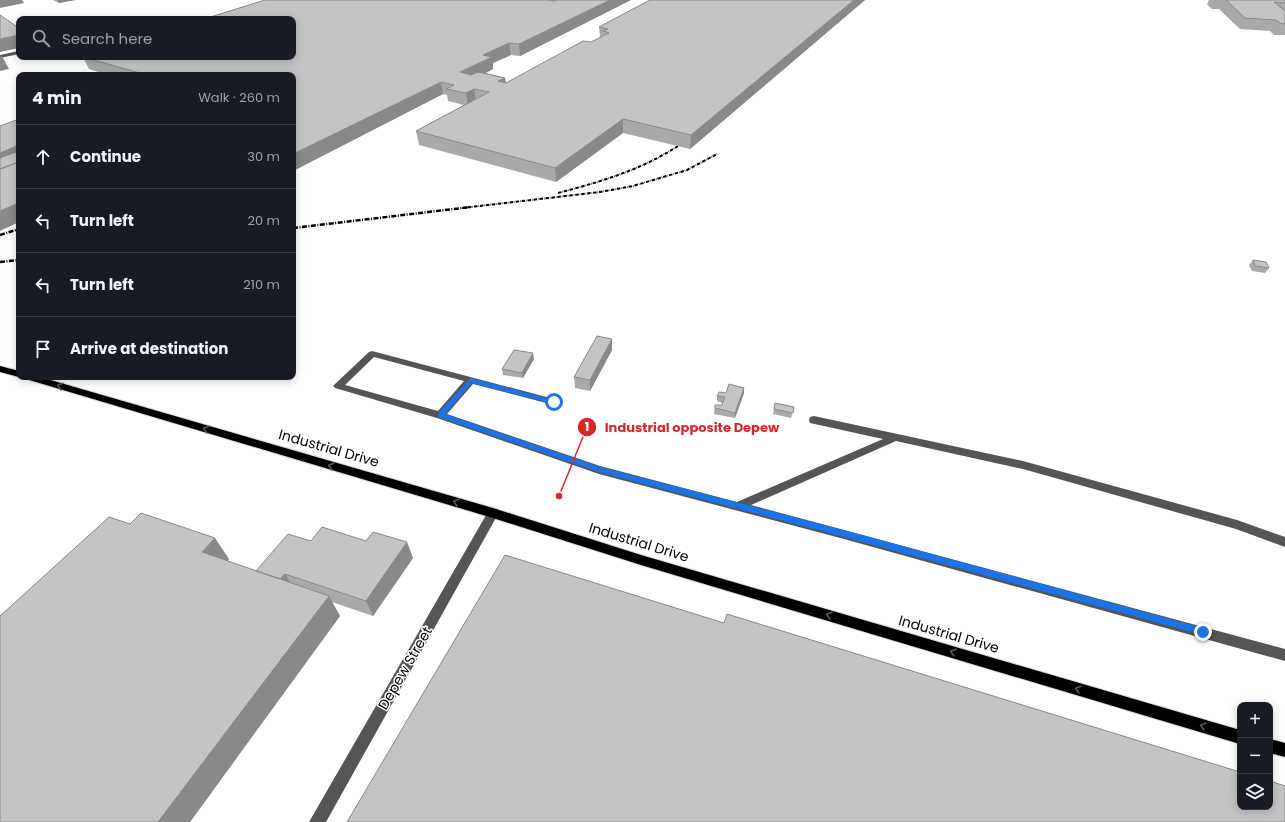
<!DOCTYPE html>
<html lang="en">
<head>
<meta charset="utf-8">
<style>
  body { margin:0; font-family:Poppins,sans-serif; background:#20242c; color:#f1f3f6 }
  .controls { position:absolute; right:12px; bottom:12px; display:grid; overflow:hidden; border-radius:8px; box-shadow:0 2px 10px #0003 }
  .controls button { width:36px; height:36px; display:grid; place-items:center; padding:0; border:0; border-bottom:1px solid #363941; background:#171b24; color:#f1f3f6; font:20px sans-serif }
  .stop { position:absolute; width:12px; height:12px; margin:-9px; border:3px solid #1a73e8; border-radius:50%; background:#fff }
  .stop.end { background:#1a73e8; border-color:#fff; box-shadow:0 1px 4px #0008 }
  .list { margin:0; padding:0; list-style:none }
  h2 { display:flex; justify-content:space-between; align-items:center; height:52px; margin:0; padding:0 16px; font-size:17px }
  h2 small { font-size:13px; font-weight:400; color:#9ea1a6 }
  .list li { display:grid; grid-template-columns:26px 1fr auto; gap:12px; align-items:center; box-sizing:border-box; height:64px; padding:0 16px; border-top:1px solid #363941 }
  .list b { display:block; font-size:15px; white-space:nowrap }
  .list em { font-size:13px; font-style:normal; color:#9ea1a6 }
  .icon { flex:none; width:22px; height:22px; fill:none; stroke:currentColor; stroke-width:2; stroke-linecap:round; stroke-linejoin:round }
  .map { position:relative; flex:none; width:1285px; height:822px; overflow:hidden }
  .search { position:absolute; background:#171b24; box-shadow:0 2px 10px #0003; left:16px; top:16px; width:280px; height:44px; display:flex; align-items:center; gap:10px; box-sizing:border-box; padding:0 14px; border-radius:8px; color:#9ea1a6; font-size:15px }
  .panel { position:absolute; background:#171b24; box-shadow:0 2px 10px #0003; left:16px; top:72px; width:280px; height:308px; border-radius:8px }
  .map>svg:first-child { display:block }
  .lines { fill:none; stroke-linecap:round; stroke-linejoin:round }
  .major-casing { stroke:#dbdbdb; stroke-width:2 }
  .minor { fill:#555; fill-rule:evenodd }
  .major { fill:#000; fill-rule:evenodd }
  .rail-far1 { stroke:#000; stroke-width:2; stroke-dasharray:3.5 1 0.5 1; stroke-linecap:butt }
  .rail { stroke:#000; stroke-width:2.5; stroke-dasharray:5 1.5 1 1.5; stroke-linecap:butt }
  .wall { fill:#a9a9a9 }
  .shaded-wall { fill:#898989 }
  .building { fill:#c4c4c4; stroke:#898989 }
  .oneway { stroke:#595959 }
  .route { fill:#1a73e8 }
  .labels { text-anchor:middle; stroke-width:3; stroke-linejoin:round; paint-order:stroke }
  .near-street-label { font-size:14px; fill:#000; stroke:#fff }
  .leader { fill:none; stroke:#d62828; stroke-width:1.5 }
  .callout-dot { fill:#d62828; stroke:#fff; stroke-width:1.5 }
  .mark-label { font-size:12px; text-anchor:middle; font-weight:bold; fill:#fff }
  .callout-label { font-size:13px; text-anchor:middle; font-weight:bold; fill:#d62828; stroke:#fff; stroke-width:3; stroke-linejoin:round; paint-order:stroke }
</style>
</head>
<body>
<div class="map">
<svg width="1285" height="822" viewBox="0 0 1285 822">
  <rect width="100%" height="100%" fill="#fff"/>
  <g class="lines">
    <defs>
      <path id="major" d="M 0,366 L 19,371 L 19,377 L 0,372 Z
        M 24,377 L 40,377 L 493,508 L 641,555 L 1240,730 L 1240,744 L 641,565 L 493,518 L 26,379 Z
        M 1270,739 L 1285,743 L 1285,757 L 1270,753 Z"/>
    </defs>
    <!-- major casing -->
    <use href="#major" class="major-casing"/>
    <!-- minor -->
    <path class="minor" d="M 19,51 L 19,54 L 0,58 L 0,55 Z
      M 372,351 L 554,399 L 559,402 L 554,405 L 473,384 L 447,414 L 600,466 L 737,502 L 883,439 L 810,423 L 809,420 L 810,417 L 814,416 L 1023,461 L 1237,520 L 1285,537 L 1285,547 L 1236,529 L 1023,469 L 896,441 L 751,505 L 1285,649 L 1285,661 L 844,539 L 599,474 L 437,418 L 335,388 L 333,386 L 335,384 L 369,352 ZM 374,357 L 464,381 L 438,411 L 345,385 Z
      M 493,508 L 497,510 L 499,513 L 497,516 L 326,822 L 309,822 L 489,510 Z"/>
    <!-- major -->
    <use href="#major" class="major"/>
    <!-- rail-far1 -->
    <path class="rail-far1" d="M 558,193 C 600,182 641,170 678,146
      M 462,208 L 600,192 L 633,186 L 687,170 L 717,154"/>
    <!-- rail -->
    <path class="rail" d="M 293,228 L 471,207
      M 0,235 L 19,229
      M 0,262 L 19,260"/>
  </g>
  <!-- wall -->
  <path class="wall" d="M 53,0 L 75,0 L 59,3 Z
    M 265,0 L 631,0 L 520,56 L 511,55 L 493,63 L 493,69 L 486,73 L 505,78 L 506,83 L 591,42 L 600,38 L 599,27 L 650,0 L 865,0 L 690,149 L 623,133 L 556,182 L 419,145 L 416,131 L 464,105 L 448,101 L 447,95 L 443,94 L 293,171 L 293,75 L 108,75 L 89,69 L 83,57 Z
    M 1209,0 L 1285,0 L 1285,35 L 1274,35 L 1270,31 L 1240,29 L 1219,9 L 1212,9 L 1207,4 Z
    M 1253,260 L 1269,268 L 1265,273 L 1252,271 L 1249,265 Z
    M 612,339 L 612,350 L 590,391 L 575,388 L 574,377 Z
    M 534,359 L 523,378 L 503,375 L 502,369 Z
    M 726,393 L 744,393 L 735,418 L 714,414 L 715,405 L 722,405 L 722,403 L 717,401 L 717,396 Z
    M 775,403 L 794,407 L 791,418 L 773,414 Z
    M 311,541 L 413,558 L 373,616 L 332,602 L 340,616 L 190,822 L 0,822 L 0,616 L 229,559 L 228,561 L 256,571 Z"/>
  <!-- shaded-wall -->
  <path class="shaded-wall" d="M 0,0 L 22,0 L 24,3 L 0,8 Z
    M 57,0 L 75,0 L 59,3 Z
    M 610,0 L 631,0 L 520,56 L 519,44 Z
    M 854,0 L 865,0 L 690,149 L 691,135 Z
    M 19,35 L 19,48 L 0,52 L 0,39 Z
    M 509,43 L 511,55 L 493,63 L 493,69 L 462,85 L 460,72 L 483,55 Z
    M 2,56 L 9,69 L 0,71 L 0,57 Z
    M 505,78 L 507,90 L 498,81 Z
    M 441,82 L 443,94 L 293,171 L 293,154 Z
    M 474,89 L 476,102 L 468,106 L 466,93 Z
    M 623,119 L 623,133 L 556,182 L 555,168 Z
    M 19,145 L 19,174 L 0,182 L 0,153 Z
    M 19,203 L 19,222 L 0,231 L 0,211 Z
    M 612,339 L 612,350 L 590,391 L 590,380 Z
    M 533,353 L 534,359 L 523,378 L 522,373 Z
    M 744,388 L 744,393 L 735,418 L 735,413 Z
    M 215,538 L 229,559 L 217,573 L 202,552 Z
    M 407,542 L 413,558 L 373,616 L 366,601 Z
    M 285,574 L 294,589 L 280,579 Z
    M 329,596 L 340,616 L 190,822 L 158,822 Z"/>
  <!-- building -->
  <path class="building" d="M 265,0 L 546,0 L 554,1 L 557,0 L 610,0 L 519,44 L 509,43 L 483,55 L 492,57 L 460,72 L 471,75 L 478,72 L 505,78 L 498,81 L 506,83 L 583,41 L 591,42 L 609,33 L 603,31 L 608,29 L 599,27 L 650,0 L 854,0 L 691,135 L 623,119 L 555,168 L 416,131 L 489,92 L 474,89 L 466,93 L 446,89 L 454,85 L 441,82 L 293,154 L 293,75 L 147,75 L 83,57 L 293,57 L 293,19 L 204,19 Z
    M 1226,0 L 1285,0 L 1285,3 L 1274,2 L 1285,11 L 1285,24 L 1280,23 L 1276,20 L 1245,18 Z
    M 0,15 L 19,28 L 19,35 L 0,39 Z
    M 19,119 L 19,145 L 0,153 L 0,126 Z
    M 19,151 L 19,162 L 0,169 L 0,158 Z
    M 19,162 L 19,203 L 0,211 L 0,169 Z
    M 1253,260 L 1266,262 L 1269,268 L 1255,266 Z
    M 597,336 L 612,339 L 590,380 L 574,377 Z
    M 514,350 L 533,353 L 522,373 L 502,369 Z
    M 729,384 L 744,388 L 735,413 L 715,408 L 715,405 L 722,405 L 725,397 L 717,396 L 719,392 L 726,393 Z
    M 775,403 L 794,407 L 793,413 L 774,409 Z
    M 141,513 L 215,538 L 202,552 L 329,596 L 158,822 L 0,822 L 0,616 L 109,517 L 130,524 Z
    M 322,527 L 366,541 L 373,532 L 407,542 L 366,601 L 285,574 L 280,579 L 256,571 L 288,534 L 311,541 Z
    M 505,555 L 724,623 L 727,614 L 1240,772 L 1240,807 L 1270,807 L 1270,781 L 1285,786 L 1285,822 L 347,822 Z"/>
  <!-- one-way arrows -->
  <defs><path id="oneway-chevron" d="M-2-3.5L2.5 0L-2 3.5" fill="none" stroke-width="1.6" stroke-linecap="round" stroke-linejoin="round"/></defs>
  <g class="oneway">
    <use href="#oneway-chevron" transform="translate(60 386) rotate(-164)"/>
    <use href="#oneway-chevron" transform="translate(206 429) rotate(-164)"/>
    <use href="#oneway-chevron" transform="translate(331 466) rotate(-164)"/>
    <use href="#oneway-chevron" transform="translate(456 502) rotate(-164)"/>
    <use href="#oneway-chevron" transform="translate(829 615) rotate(-164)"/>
    <use href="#oneway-chevron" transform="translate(953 652) rotate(-164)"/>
    <use href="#oneway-chevron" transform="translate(1078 689) rotate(-164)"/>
    <use href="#oneway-chevron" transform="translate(1203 726) rotate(-164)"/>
  </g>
  <!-- route -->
  <path class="route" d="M 471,378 L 554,400 L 557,402 L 554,404 L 472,383 L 445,414 L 600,467 L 844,530 L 1203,628 L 1207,632 L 1203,635 L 844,537 L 599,472 L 438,417 L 438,413 Z"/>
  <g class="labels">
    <!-- near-street labels -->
    <g class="near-street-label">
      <text transform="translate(329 448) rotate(16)" y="5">Industrial Drive</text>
      <text transform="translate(639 542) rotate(17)" y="5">Industrial Drive</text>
      <text transform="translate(949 634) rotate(16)" y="5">Industrial Drive</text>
      <text transform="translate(405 668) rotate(-60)" y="5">Depew Street</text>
    </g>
  </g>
  <!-- callouts -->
  <path class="leader" d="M559 496L587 427"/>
  <g class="callout-dot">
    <circle cx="559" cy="496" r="4"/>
    <circle cx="587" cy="427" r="10"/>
  </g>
  <g class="mark-label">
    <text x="587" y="431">1</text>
  </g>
  <g class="callout-label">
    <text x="692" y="432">Industrial opposite Depew</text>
  </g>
</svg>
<div class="controls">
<button>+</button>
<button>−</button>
<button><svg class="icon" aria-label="layers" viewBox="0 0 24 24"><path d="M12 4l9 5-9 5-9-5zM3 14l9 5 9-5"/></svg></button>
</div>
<div class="stop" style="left:554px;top:402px"></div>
<div class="stop end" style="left:1203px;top:632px"></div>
<div class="search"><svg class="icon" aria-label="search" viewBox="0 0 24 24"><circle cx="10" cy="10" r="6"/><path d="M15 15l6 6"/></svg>Search here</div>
<section class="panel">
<h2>4 min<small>Walk · 260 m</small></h2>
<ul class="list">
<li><svg class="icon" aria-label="ahead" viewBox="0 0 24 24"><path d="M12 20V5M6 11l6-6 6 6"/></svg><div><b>Continue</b></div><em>30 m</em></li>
<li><svg class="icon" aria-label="left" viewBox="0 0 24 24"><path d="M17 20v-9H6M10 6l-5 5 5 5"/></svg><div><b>Turn left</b></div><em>20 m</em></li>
<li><svg class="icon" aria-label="left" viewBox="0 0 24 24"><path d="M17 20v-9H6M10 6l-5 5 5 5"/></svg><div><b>Turn left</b></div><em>210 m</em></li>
<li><svg class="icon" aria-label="arrive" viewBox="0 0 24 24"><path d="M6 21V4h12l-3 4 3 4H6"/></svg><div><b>Arrive at destination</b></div></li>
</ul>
</section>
</div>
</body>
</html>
